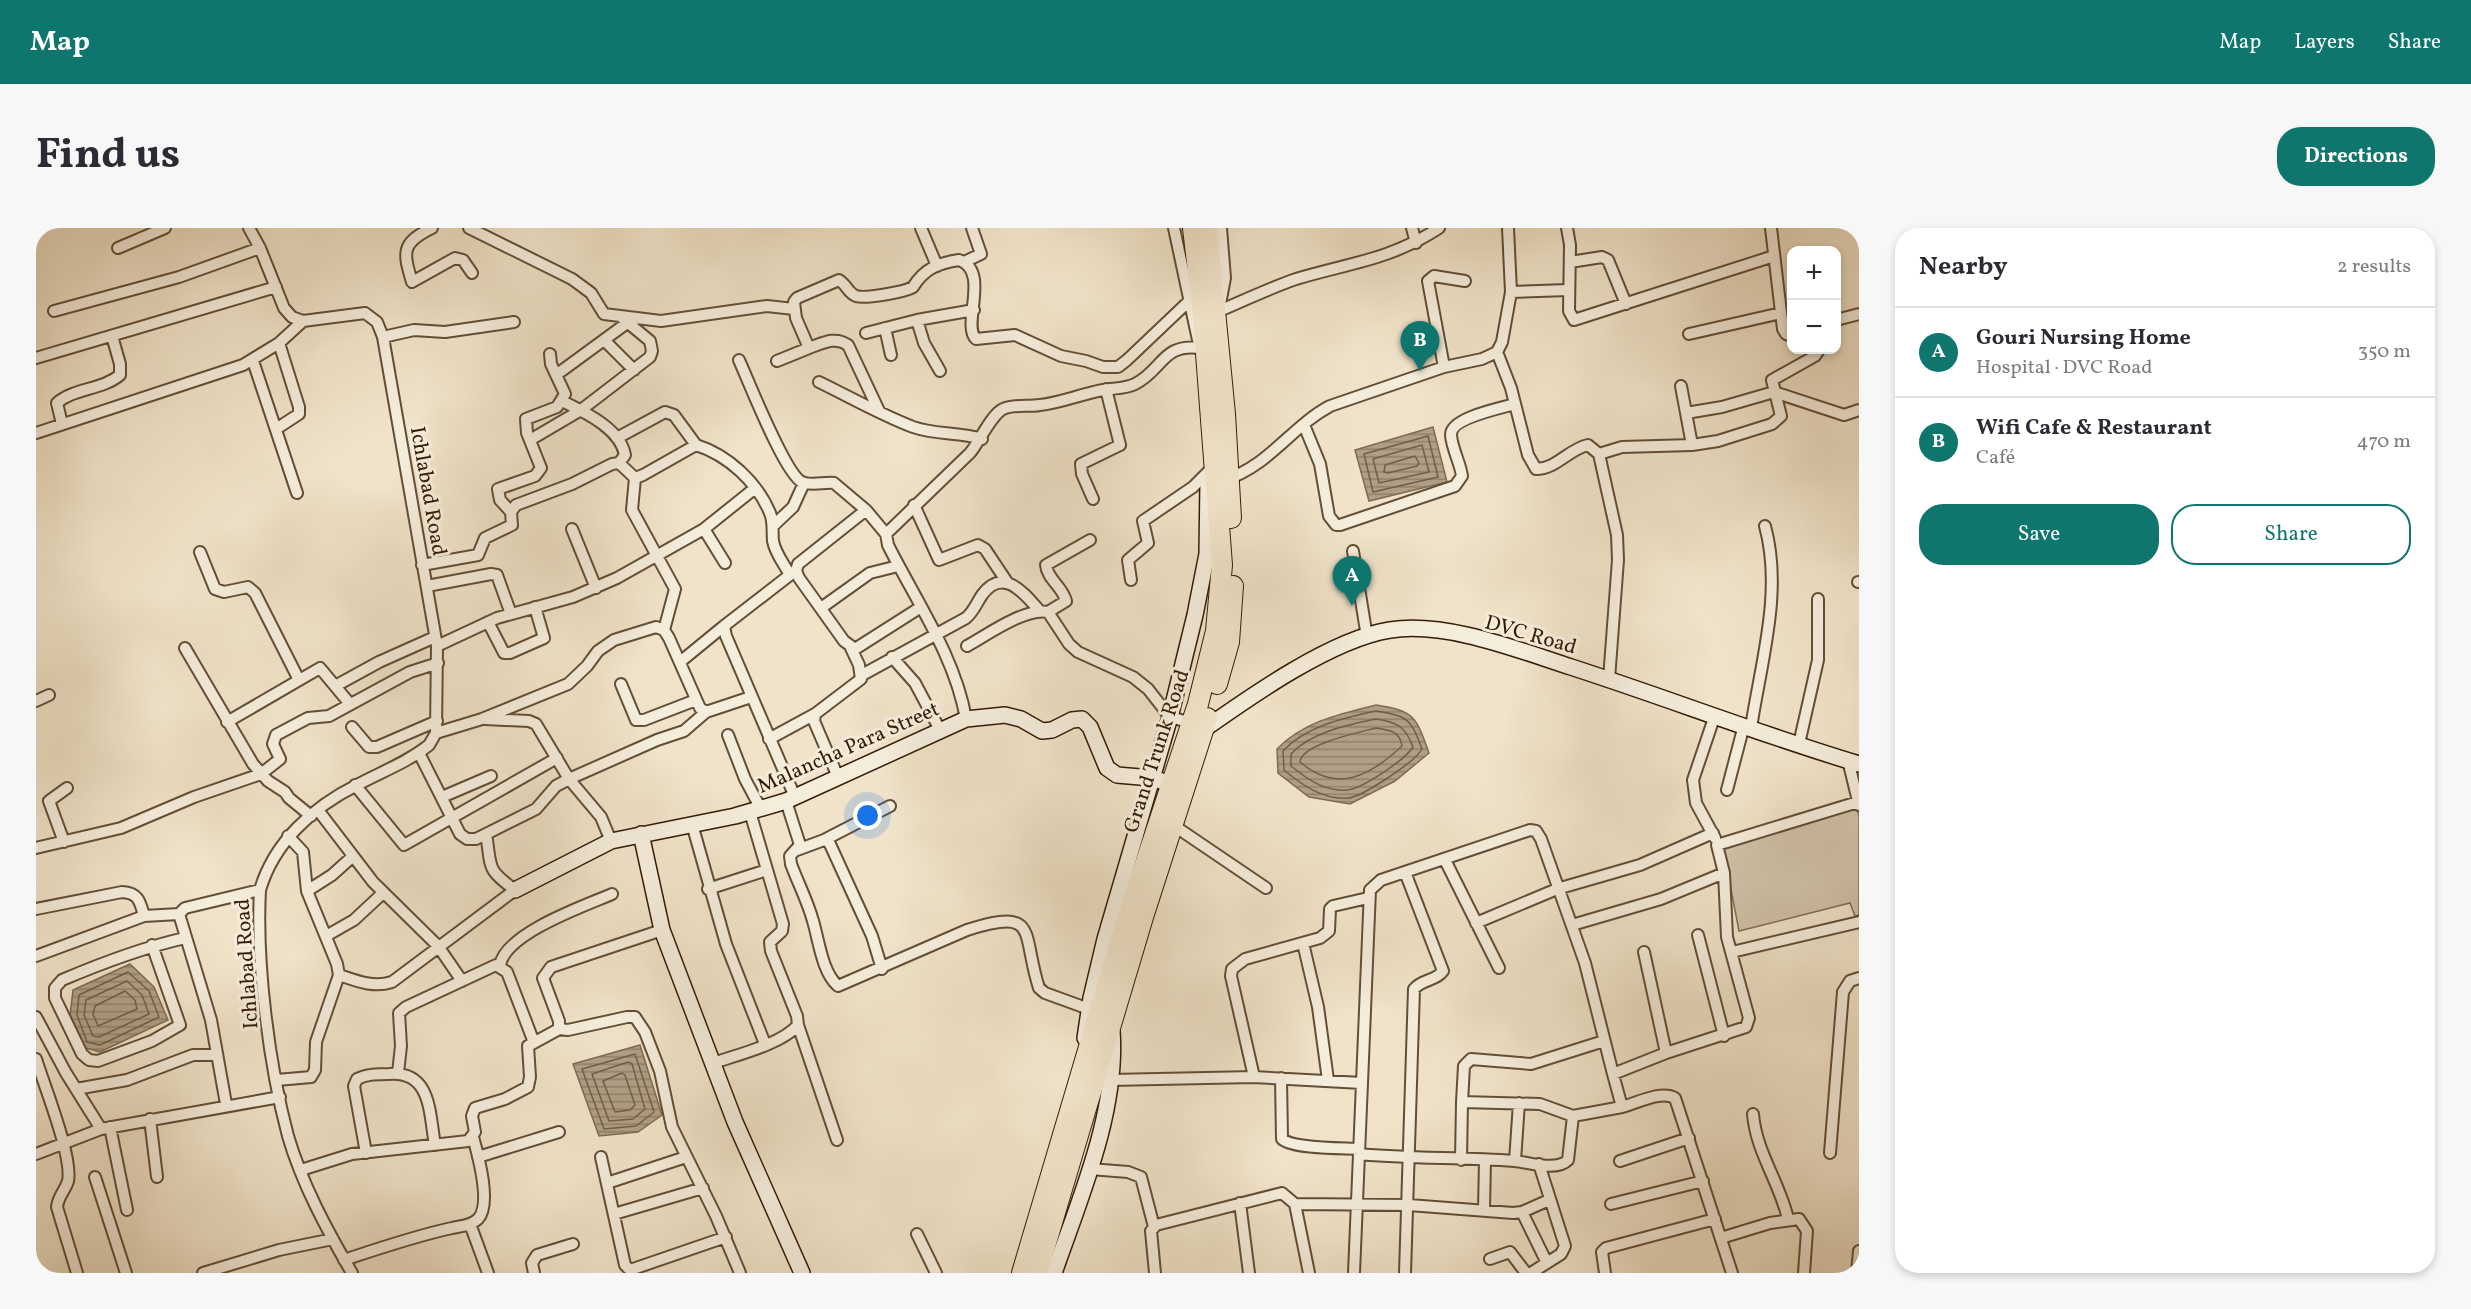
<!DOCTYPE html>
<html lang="en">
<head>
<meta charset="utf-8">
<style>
  body { margin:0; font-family:Vollkorn,serif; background:#f7f7f7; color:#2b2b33 }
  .controls { position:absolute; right:18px; top:18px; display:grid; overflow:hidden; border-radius:12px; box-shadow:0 3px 9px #0003 }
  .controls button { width:54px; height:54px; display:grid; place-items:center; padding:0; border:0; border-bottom:2px solid #e1e1e2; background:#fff; color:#2b2b33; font:30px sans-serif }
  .you { position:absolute; left:832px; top:588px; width:21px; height:21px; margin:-15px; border:4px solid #fff; border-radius:50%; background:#1a73e8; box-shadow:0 0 0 9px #1a73e833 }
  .badge { display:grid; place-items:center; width:39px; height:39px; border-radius:50%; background:#0f766e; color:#fff; font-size:20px; font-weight:700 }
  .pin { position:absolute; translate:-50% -50px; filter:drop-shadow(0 2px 3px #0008) }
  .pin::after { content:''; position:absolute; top:32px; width:21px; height:18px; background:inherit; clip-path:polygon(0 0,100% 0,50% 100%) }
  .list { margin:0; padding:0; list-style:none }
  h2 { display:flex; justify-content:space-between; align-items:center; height:78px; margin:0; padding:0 24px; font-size:26px }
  h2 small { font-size:20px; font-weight:400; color:#7c7c81 }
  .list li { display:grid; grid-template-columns:39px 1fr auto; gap:18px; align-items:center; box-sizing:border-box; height:90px; padding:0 24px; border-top:2px solid #e1e1e2 }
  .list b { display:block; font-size:22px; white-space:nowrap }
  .list p { margin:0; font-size:20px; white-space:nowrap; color:#7c7c81 }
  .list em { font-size:20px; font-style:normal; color:#7c7c81 }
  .actions { display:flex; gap:12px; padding:18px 24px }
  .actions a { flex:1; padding:14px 0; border:2px solid #0f766e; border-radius:24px; text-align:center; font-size:21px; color:#0f766e }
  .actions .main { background:#0f766e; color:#fff }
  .map { position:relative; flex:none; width:1823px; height:1045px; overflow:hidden; border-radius:24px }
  header { display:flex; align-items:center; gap:36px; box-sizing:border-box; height:84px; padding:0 30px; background:#0f766e; color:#fff }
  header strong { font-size:28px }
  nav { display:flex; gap:33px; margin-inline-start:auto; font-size:21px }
  .intro { display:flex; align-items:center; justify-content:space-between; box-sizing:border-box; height:144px; padding:0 36px }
  h1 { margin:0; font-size:42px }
  .button { padding:15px 27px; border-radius:24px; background:#0f766e; color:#fff; font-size:21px; font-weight:700 }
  main { display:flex; gap:36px; padding:0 36px }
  aside { flex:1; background:#fff; border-radius:24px; box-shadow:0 3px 9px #0003 }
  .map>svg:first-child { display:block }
  .park { fill:#d0c1a8; stroke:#826e56; stroke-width:1.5 }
  .water { fill:url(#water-rules); stroke:#7e6b52; stroke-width:1.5 }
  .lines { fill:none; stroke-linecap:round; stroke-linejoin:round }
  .shore { stroke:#725e46; stroke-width:1.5 }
  .street-casing { stroke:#634e36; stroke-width:14 }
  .secondary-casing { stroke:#341c05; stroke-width:18 }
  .highway-casing { stroke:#341c05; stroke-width:22 }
  .street { stroke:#f5eddc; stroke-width:10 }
  .secondary { stroke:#f5eddc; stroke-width:15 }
  .highway { stroke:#f0e3c9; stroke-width:20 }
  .labels { text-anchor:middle; stroke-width:6; stroke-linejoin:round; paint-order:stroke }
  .street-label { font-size:21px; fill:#341c05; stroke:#f5eddc }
</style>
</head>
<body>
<header>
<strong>Map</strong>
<nav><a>Map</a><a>Layers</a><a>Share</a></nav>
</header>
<div class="intro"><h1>Find us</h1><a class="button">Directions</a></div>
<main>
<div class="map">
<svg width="1823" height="1045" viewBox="0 0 1823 1045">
  <defs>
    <pattern id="water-rules" width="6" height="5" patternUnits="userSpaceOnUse" patternTransform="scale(1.5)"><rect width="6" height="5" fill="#b09f86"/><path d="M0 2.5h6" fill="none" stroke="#90816c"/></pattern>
  </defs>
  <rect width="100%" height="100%" fill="#f0e3c9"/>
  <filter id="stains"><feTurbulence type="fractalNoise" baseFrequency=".00333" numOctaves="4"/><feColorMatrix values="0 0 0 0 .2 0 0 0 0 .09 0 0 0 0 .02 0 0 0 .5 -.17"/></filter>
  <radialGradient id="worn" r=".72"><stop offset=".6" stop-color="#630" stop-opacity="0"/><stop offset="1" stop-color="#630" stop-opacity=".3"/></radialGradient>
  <!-- park -->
  <path class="park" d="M 1820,580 L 1823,587 L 1823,687 L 1819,688 L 1814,675 L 1703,703 L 1687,620 Z"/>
  <!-- water -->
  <path class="water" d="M 1397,199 L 1411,254 L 1333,273 L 1319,222 Z
    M 1340,477 C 1379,483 1380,489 1393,525 L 1359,553 L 1314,576 L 1273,569 L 1242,545 L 1241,521 C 1267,494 1303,486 1340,477 Z
    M 94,736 L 118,759 L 132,792 L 64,824 L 46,819 L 34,788 L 37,762 Z
    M 604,817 L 626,887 L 602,904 L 563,908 L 537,836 Z"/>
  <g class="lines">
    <!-- shore -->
    <path class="shore" d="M 1392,208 L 1402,249 L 1337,264 L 1328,226 Z
      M 1386,217 L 1393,244 L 1343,255 L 1337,231 Z
      M 1379,228 L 1383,235 L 1381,238 L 1352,245 L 1348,244 L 1349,237 Z
      M 1340,483 C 1372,488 1375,491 1386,521 C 1379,534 1326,569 1312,570 C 1287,572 1266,557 1248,542 L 1247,523 C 1270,498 1308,490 1340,483 Z
      M 1340,491 C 1361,494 1369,498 1377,519 C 1370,531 1326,561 1311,562 C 1289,564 1271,551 1255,538 L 1255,526 C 1275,504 1312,497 1340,491 Z
      M 1340,500 C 1353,502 1364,503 1366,518 C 1334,548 1301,566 1264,534 C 1265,516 1325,504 1340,500 Z
      M 92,744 L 113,763 L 123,789 L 64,817 L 51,814 L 41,787 L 43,767 Z
      M 91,753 L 106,767 L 113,786 L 63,809 L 57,808 L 48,787 L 50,772 Z
      M 89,763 L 99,772 L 101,781 L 62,798 L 57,786 L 59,778 Z
      M 599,826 L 618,884 L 600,898 L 568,901 L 546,841 Z
      M 592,834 L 596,836 L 609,881 L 597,891 L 573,893 L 556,846 Z
      M 586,845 L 589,847 L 599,877 L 594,882 L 579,884 L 567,853 Z"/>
    <defs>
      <path id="street" d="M 213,0 L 224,20 L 248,80 L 256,89 L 267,93 L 329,85 L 341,94 L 347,109 L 401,418 L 400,505 L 393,517 C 372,534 345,544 321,557 C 277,579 238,614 224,662 C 220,735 233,837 252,908 C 266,956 291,1002 316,1045
        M 396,0 C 365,15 367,24 376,54 L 419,30 L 427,32 L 436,45
        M 433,0 L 536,51 L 555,65 L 568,86 L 625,93 L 731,78 L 758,81
        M 885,0 L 901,38
        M 1138,0 L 1162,112
        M 1376,0 L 1380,15
        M 1531,0 L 1534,17 L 1533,83 L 1538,92 L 1738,28
        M 1735,0 L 1747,101 L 1750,106 L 1756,108
        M 82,20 L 129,0
        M 928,34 L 945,26 L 936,0
        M 1534,34 L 1566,29 L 1572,32 L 1590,76
        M 1475,64 L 1532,62
        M 1184,76 L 1189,50 L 1185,0
        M 18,83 L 143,49 L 224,20
        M 1183,83 C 1209,72 1234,60 1260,51 C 1313,35 1354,32 1403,0
        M 881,92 L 888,115 L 904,143
        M 1800,92 L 1823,86
        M 849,100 L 855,127
        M 830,105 L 881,92 L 938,82
        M 1653,106 L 1745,85
        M 347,109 L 378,102 L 409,104 L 478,94
        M 568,112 L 598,142
        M 773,120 C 787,115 799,108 812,117 L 843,183
        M 1461,124 L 1475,160 L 1492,227 L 1500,241 C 1520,241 1533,221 1552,217 L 1563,226 L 1581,307 L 1582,332 L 1573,451
        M 0,130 L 240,59
        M 703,132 C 713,154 749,246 766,254 C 774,258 789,254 798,255 L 830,282 L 850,306
        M 217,133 L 261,265
        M 741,133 L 773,120 L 760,90 L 758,74 L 761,70 L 803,52 C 810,56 812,65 820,68 C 829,71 869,64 877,59 C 888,41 902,35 923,32 C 955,43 925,97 940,111 L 979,107 L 1025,128 L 1050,133 L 1067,139 L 1082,139 L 1091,132 L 1152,74
        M 1408,139 L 1392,53 L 1398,48 L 1429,53
        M 520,147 L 591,95
        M 783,154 C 814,169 845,187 877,199 C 900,207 923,204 946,211
        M 1645,158 L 1656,217
        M 526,173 C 548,184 584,200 589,227 L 583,235
        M 1650,185 L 1686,179 L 1738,164 L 1808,187 L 1823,182
        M 26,196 L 21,175 C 38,160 66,162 84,147 L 84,136 L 76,108
        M 1268,197 L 1284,236 L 1293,288 L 1300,297 L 1304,297 L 1419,258 L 1426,248 C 1424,234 1416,221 1415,207 C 1414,190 1465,180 1479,176
        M 240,201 L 263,186 L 263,179 L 243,115
        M 0,205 L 207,137 L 243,115 L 267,93
        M 581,210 L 629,184 L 638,187 L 660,217
        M 494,212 L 545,182 L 614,129 L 616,123 L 614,113 L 585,89
        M 1563,226 L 1586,219 L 1656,217 L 1682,213 L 1736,196 L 1745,188 L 1736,152 L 1779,128 L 1783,122
        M 599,250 L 596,282 L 639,361 L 628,402
        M 1189,252 C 1234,237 1255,199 1294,178 L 1408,139 L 1446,131 L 1461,124 L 1466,114 L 1475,64 L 1472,0
        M 1057,271 L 1046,246 L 1045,236 L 1084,217 L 1070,161
        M 878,277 L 903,332 L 942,317 L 949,321 L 971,354
        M 830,282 L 762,336 L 760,343 L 763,350 L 808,413 L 819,421 L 885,379
        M 475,284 L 464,272 L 462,261 L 499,248 L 505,240 L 491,205 L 490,191 L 521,179 L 529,166 L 515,136 L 514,126
        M 738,297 L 757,279 L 768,255
        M 536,301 L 560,360
        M 668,301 L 689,335
        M 1317,323 L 1331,409
        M 164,324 L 179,361 L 188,364 L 212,359 L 219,365 L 263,452
        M 386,337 L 442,327 L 449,310 L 476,297 L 475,284 L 480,277 L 536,256 L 576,236 L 583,235 L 599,250 L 607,247 L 660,217 C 692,227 721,254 734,285 C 738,295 736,303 737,313 C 739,325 748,336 754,347
        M 1095,352 L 1092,332 L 1112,315 L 1107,293 L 1157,259 L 1172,244
        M 1822,354 L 1823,354
        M 391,358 L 455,346 L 461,347 L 475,386
        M 785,380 L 834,345 L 862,338
        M 1012,384 L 1030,373 C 1027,359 1011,351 1010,337 L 1054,312
        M 452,394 L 468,425 L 474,425 L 508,410 L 499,379
        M 401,418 L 461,390 L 537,369 L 581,350 L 668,301 L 718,261
        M 931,418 C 951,407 990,379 1012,384 L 1033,416 L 1042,424 L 1097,449 L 1112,461 L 1134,489 L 1156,495
        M 149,420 L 217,536 L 232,553 L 249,564 L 253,570 L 275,588
        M 856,429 L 879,455 L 904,502
        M 644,434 L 688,398
        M 826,447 L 930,390 C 938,383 940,376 946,367 C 967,339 987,364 1002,381
        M 585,456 L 600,492 L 608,492 L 660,472
        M 301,457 L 343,434 L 399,409
        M 0,473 L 13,467
        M 449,491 L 493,493 L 500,496 L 533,551 L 565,589 L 575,613
        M 930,491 C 919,428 880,373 852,317 L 850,306 L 934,225 C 944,213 955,187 967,181 C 978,176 992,179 1004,177 C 1025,175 1045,166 1067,162 C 1077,160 1089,161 1099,156 C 1127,142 1126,115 1164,120
        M 191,494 L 284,440 L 314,476
        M 316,499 L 333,519 L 341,519 L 401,493
        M 1715,500 C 1725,433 1747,364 1729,298
        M 400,505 L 446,491 L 532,456 L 551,438 L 562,423 L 578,412 L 620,399 L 628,402 L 633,410 L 664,480 L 670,484 L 715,469
        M 692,507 L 709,551 L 725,581
        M 733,511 L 779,486
        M 1763,516 L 1782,432 L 1782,371
        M 383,525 L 424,606 L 431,611 L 440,611 L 500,581 L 520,558 L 533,551 L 621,512 L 648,503 L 670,484
        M 1812,532 L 1823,577
        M 802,549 L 778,493 L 779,486 L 825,451 L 823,437 L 815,420
        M 319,557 L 368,617 L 521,530
        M 1691,562 L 1708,497
        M 406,569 L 455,548
        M 759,569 L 690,408 L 688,398 L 759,343
        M 750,573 L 764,617 L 754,628 L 755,636 C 762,655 772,674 777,693 C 783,713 786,744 802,758 L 931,702 C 1004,679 985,704 1003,760 L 1009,765 L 1053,781
        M 282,582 L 337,654 L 402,718 L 426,753
        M 656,596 L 690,716 L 729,816
        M 1137,597 L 1230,660
        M 1679,610 L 1660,575 L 1657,552 L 1679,487
        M 788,612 L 854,578
        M 28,614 L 13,573 L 31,560
        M 0,620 L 85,600 L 158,569 L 225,546 L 244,531 L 237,516 L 240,507 L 272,490 L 293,488 L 374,444 L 402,435
        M 761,622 L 788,612 L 793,614 L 836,708 L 846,741
        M 1409,632 L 1463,740
        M 672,661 L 731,642
        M 271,663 L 296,647 L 316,629
        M 0,681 L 86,664 C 103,665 104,674 108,688
        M 1440,695 L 1521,661 L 1604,637 L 1677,605
        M 1536,697 L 1625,671 L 1688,645
        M 1662,707 L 1688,808
        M 290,708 L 318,692 L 347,665
        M 1267,715 L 1282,779 L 1292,852
        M 116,717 L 144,797 L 116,813 L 62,833 L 53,832 L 46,826 L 19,770 L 19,760 L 26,752 C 66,735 105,720 149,710
        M 1608,724 L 1630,825
        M 1696,724 L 1823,694
        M 0,728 L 108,688 L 143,686
        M 464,737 C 470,705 548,678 576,666
        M 303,747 C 321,753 337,760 356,754 L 479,662 C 449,640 456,640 450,606
        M 0,789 L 30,845 L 65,901 L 244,869
        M 762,797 L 801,912
        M 523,801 L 532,802 L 591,789 L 599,789 L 609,804 L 624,843 L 636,899 L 680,988 L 704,1045
        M 0,831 C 8,857 37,929 32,953 C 29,963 22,968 21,979 L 41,1045
        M 677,835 C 701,827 746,816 762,797 L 761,788 L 735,723 L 734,714 L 746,703 L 747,696 L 714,584
        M 362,845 L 365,818 L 363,785 L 370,779 L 460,737 L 471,744 L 497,812
        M 1577,846 L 1586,879 C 1601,875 1625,862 1639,870 L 1696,1045
        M 1218,849 L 1195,748 L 1196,741 L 1209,731 L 1284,710 L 1293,703 L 1294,681 L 1297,678 L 1332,670
        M 1245,850 L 1246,911 C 1258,921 1306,920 1323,921
        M 241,852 L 275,849 L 279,842 L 280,814 L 303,747 L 301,736 L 271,663 L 267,624 L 252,608
        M 1074,852 L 1218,849 L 1326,855 L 1334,662 L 1345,652 L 1494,602 L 1500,603 L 1505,611 L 1549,735 L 1577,846 L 1630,825 L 1710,799 L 1713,790 L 1691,709 L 1688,645 L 1681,617 L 1822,574
        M 40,861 L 91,852 L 157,827 L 181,827
        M 1426,874 L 1428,838 L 1435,831 L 1495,836 L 1568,813
        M 190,876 L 175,792 L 143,686 L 149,680 L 224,662
        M 1717,886 C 1720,924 1744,955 1752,991
        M 114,891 L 121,949
        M 74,899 L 91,982
        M 330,925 L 318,858 L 321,851 C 331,846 342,846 353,846 C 396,843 393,885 399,917
        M 1794,925 L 1807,764 L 1814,753 L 1823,750
        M 0,926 L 65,901
        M 1323,926 C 1374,931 1426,929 1478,933 C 1493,934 1520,944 1532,932 L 1537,888 L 1586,879
        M 442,929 L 523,904
        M 565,929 L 589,1037 L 594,1042 L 690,1009
        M 1425,932 L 1426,874 L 1504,876 L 1537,888
        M 1479,933 L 1483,875
        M 1584,933 L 1653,910
        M 1054,941 L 1092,944 L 1105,949 L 1118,999
        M 265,942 L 316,926 L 432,913 L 439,904 L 436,888 L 439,880 L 469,871 L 492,859 L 494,849 L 492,818 L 523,801 L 523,793 L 507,750 L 515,739 L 626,702
        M 59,949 L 90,1045
        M 571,955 L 650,929
        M 1204,975 L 1213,1045
        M 1259,976 L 1373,977 L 1477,985 L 1486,984 L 1513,972
        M 1575,976 L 1667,953
        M 1448,982 L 1449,932
        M 1486,984 L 1511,1035
        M 578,986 L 667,960
        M 434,996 L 452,1045
        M 881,1006 L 900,1045
        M 1685,1010 L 1734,995 L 1763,991 L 1771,1003 L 1768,1045
        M 1454,1031 L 1474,1024 L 1490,1045
        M 308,1032 C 344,1020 379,1008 416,1000 C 424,998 435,998 442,991 C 456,976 442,927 437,909
        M 167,1045 L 243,1022 L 297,1011
        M 498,1045 L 496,1035 L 501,1027 L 537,1016
        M 1119,1045 L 1115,1003 L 1120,997 L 1246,965 L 1259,976 L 1273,1045
        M 1318,1045 L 1326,855
        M 1369,1045 L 1378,761 C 1386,751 1400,753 1407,743 L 1369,644
        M 1495,1045 L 1525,1026 L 1529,1018 L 1503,936
        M 1569,1045 L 1566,1024 L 1570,1020 L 1679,991
        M 1821,1045 L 1823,1023"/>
      <path id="secondary" d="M 1167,502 C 1215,468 1296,411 1354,402 C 1410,393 1482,422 1535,439 C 1631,470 1726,507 1823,536
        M 605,606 L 626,702 L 699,894 L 766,1045
        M 479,662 L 575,613 L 699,588 L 750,573 L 930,491 L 969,487 L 985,491 L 1006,503 L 1016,502 L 1036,492 L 1046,491 L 1054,499 L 1071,540 L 1081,547 L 1116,550 L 1135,556
        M 1049,810 L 1055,770 L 1069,711 L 1134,489 L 1159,387 L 1171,326 L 1172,253
        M 1018,1045 C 1044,970 1082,883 1076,803"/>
      <path id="highway" d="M 1171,0 L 1189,186 L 1195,290
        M 1181,456 L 1193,414 L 1197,358
        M 986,1045 L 1091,691 L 1162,476 L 1180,403 L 1186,337 L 1167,86 L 1157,0
        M 1001,1045 L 1107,689 L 1171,490"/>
    </defs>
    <!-- street casing -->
    <use href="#street" class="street-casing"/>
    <!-- secondary casing -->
    <use href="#secondary" class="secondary-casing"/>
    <!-- highway casing -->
    <use href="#highway" class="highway-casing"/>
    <!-- street -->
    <use href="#street" class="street"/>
    <!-- secondary -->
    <use href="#secondary" class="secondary"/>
    <!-- highway -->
    <use href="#highway" class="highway"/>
  </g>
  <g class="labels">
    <!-- street labels -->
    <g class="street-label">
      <text transform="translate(393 263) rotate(80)" y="7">Ichlabad Road</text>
      <text transform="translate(1495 406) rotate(16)" y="7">DVC Road</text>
      <text transform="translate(812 519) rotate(-24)" y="7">Malancha Para Street</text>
      <text transform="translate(1120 523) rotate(-72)" y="7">Grand Trunk Road</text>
      <text transform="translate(210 736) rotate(-94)" y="7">Ichlabad Road</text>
    </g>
  </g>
  <rect width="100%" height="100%" filter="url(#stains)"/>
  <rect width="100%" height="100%" fill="url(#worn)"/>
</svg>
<div class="controls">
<button>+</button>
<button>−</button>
</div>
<div class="you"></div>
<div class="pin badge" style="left:1316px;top:378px">A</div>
<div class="pin badge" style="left:1384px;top:143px">B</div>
</div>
<aside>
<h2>Nearby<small>2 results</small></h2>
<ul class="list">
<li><span class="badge">A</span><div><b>Gouri Nursing Home</b><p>Hospital · DVC Road</p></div><em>350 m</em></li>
<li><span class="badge">B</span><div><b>Wifi Cafe &amp; Restaurant</b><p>Café</p></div><em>470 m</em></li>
</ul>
<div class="actions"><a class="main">Save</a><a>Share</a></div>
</aside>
</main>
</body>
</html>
